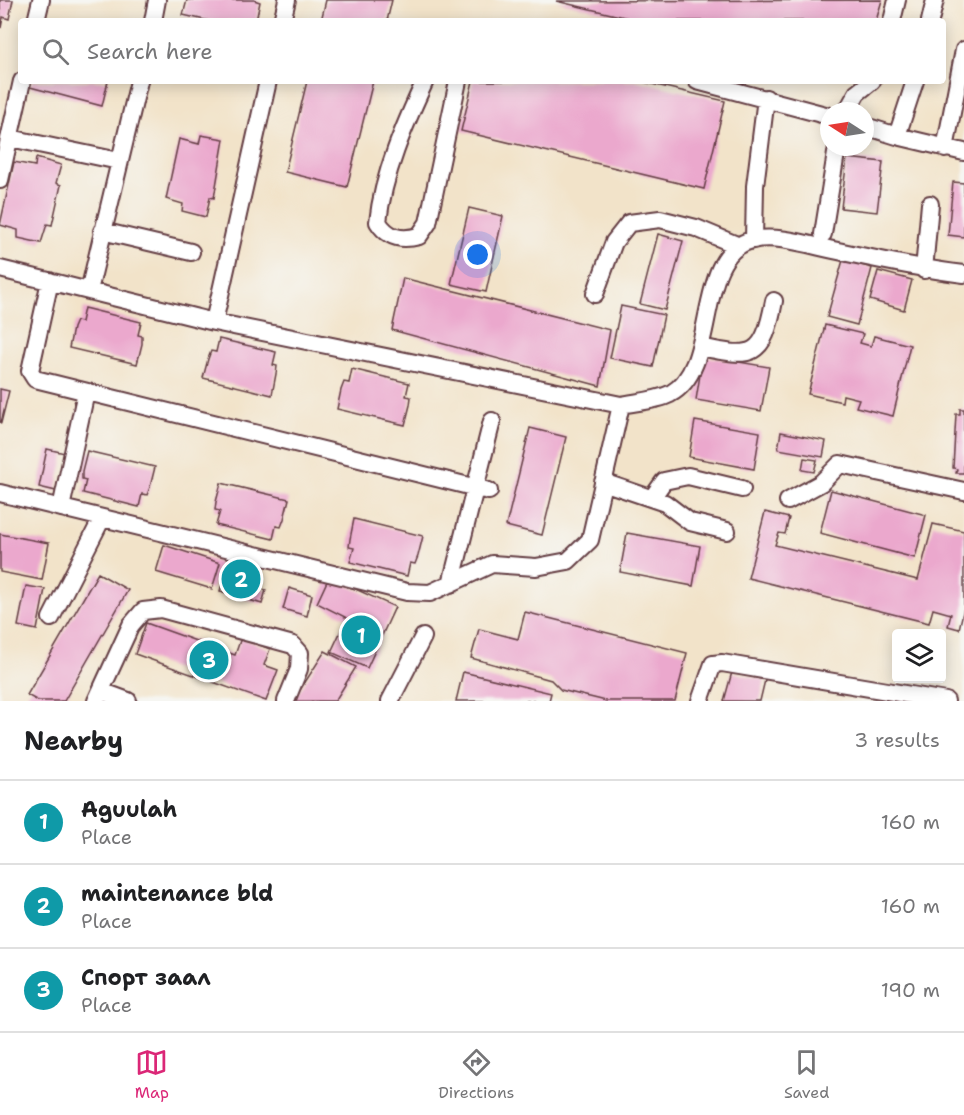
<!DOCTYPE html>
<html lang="en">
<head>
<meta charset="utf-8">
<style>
  body { margin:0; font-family:"Shantell Sans",sans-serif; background:#f2f2f2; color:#202124 }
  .controls { position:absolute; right:18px; bottom:18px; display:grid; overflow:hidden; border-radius:6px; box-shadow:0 3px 15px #0003 }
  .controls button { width:54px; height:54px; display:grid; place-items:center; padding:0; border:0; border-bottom:2px solid #e0e0e0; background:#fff; color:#202124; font:30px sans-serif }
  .compass { position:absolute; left:820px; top:102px; width:54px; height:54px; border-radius:50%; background:#fff; box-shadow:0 3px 15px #0003; rotate:282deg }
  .you { position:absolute; left:478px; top:255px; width:21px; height:21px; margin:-15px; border:4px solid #fff; border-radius:50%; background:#1a73e8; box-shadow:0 0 0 9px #1a73e833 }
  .badge { display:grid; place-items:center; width:39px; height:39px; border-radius:50%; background:#db2777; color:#fff; font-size:20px; font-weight:700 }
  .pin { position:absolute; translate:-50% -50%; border:3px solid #fff; box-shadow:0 2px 6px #0006 }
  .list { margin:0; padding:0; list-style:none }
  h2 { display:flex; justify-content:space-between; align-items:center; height:78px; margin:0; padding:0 24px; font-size:26px }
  h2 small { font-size:20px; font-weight:400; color:#757577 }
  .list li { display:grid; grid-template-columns:39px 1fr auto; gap:18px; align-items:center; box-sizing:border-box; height:84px; padding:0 24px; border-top:2px solid #e0e0e0 }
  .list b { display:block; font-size:22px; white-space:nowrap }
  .list p { margin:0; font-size:20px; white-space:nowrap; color:#757577 }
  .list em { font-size:20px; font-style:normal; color:#757577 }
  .icon { flex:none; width:33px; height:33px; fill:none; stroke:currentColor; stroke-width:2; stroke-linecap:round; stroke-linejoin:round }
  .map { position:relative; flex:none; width:964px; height:701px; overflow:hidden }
  .search { position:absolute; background:#fff; box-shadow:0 3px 15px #0003; left:18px; right:18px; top:18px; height:66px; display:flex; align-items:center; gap:15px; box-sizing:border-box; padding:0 21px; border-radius:6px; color:#757577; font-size:22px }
  .sheet { height:330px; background:#fff }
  nav { display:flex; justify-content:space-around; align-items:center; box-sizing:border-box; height:84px; border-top:2px solid #e0e0e0; background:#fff; font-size:16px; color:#757577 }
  nav a { display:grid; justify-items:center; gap:3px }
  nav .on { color:#db2777 }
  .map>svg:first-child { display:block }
  .building { fill:#eba8cd }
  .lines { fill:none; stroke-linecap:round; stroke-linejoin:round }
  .minor-casing { stroke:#633c43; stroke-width:20 }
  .minor { stroke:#fff; stroke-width:16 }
</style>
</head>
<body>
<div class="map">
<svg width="964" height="701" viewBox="0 0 964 701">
  <rect width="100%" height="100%" fill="#f6f6f2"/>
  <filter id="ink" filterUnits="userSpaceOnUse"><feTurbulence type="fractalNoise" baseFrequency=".0167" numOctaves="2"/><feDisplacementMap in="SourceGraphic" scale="12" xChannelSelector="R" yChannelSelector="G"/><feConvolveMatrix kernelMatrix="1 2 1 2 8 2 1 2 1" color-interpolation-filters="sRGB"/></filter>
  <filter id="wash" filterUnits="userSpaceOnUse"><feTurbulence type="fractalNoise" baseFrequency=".008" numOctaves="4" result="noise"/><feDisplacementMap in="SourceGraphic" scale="24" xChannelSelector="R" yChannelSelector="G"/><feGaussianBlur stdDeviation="1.35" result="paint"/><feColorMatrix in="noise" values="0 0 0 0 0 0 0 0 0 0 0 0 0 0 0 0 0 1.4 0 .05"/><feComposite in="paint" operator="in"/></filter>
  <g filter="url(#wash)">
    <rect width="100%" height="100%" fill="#f2e3c9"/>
    <g id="blocks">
      <!-- building -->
      <path class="building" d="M 0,0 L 13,0 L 9,19 L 3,17 L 1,28 Z
        M 187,0 L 254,0 L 260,2 L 256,21 L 209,21 L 183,15 Z
        M 326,0 L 392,0 L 387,21 L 321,21 Z
        M 882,0 L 876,21 L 641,21 L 556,1 Z
        M 32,81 L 108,81 L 102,106 L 30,87 Z
        M 307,81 L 373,81 L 347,187 L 285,172 Z
        M 473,81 L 639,81 L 725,101 L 704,189 L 461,131 Z
        M 201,135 L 224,139 L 214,198 L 210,197 L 206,217 L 182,211 L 183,204 L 166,199 L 179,139 L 199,144 Z
        M 36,158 L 61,165 L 56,183 L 61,185 L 52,225 L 47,224 L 41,243 L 18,238 L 18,230 L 0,225 L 14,162 L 35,166 Z
        M 847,158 L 883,162 L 877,212 L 841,208 Z
        M 953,182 L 964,183 L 964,237 L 948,235 Z
        M 469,208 L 503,216 L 486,292 L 451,284 Z
        M 658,234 L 683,241 L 665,310 L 640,304 Z
        M 843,260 L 872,268 L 857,325 L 827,317 Z
        M 878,271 L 912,280 L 904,310 L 870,300 Z
        M 403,278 L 610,330 L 600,386 L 392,330 Z
        M 621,306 L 664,315 L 653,367 L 610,358 Z
        M 84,308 L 141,322 L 138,335 L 142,336 L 142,344 L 137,364 L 69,348 L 73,328 L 76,321 L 81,322 Z
        M 825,325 L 863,334 L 860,343 L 871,346 L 874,336 L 910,345 L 893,416 L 856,407 L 859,399 L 843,395 L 842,402 L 808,394 Z
        M 219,339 L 276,352 L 273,365 L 277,366 L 276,374 L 272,395 L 203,378 L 208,359 L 211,351 L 216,352 Z
        M 703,356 L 769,367 L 761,411 L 696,400 Z
        M 352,369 L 409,383 L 406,396 L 411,397 L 410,405 L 405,425 L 337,409 L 341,390 L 344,382 L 349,383 Z
        M 0,389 L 9,391 L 1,423 L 0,422 Z
        M 960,409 L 964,409 L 964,473 L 956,473 L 957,469 L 953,468 L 956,414 L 960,414 Z
        M 695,421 L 760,432 L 754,469 L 689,457 Z
        M 530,428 L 566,437 L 542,535 L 506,526 Z
        M 781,432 L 826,441 L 823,457 L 778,449 Z
        M 47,449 L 65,453 L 56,491 L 39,487 Z
        M 87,451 L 155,467 L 150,487 L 147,495 L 142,494 L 139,507 L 83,493 L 86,480 L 82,479 L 82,471 Z
        M 804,458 L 817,460 L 814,472 L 802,470 Z
        M 221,483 L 289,499 L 284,519 L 281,527 L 276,526 L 273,539 L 216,525 L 220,511 L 215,510 L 216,502 Z
        M 831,490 L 926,515 L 915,558 L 820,533 Z
        M 765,512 L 789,518 L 785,534 L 779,533 L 775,545 L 918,580 L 933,524 L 964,531 L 964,608 L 959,629 L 948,626 L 951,614 L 933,609 L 929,623 L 748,578 Z
        M 354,519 L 423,536 L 418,556 L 415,564 L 410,563 L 407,576 L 350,562 L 354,548 L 349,547 L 350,539 Z
        M 627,533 L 700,546 L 693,586 L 620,572 Z
        M 0,534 L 49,543 L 42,580 L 0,572 Z
        M 164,545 L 220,563 L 212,589 L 156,572 Z
        M 229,562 L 260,572 L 256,587 L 266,590 L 262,604 L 220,591 Z
        M 98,573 L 128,590 L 64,701 L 38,701 L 27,695 Z
        M 329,577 L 395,607 L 367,668 L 331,652 L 347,618 L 317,603 Z
        M 26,586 L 45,589 L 37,630 L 18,626 Z
        M 289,588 L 312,595 L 307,616 L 283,609 Z
        M 525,612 L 687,653 L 675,701 L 606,701 L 561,690 L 551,680 L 471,658 L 479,629 L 518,639 Z
        M 146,623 L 235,655 L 241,638 L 270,649 L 264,665 L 278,670 L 266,701 L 135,654 Z
        M 325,651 L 356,667 L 335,701 L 293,701 Z
        M 463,672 L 551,693 L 549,701 L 456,701 Z
        M 732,672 L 765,680 L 760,701 L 724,701 Z"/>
    </g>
  </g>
  <g filter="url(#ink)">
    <use href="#blocks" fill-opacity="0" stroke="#633c43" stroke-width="1.5"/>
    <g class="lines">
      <defs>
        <path id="minor" d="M 36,21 L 41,0
          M 153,21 L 157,0
          M 282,21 L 287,0
          M 892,21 L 897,0
          M 930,21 L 935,0
          M 425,81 C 405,124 383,174 378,222 C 388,238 401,241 419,236 L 428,223 L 458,81
          M 697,81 L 829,116
          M 847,111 L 857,93 L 872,81
          M 865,126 L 897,136 L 915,81
          M 897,136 L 964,152
          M 10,138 L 119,161
          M 945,149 L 964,50
          M 0,180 L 22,81
          M 102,231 L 191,252
          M 823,234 L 837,147
          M 754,240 L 755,186 L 766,98
          M 0,269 L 214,322 L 621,405 C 635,402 656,401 670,394 C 721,367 692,255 752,240 C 779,234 812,246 838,251 C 880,260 921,269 964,274
          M 924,270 L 930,204
          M 50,281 L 30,371 L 35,379 L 489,491
          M 89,291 L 139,81
          M 595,294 L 614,242 L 629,223 L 660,219 L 696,228 L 739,246
          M 214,322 L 268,81
          M 700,347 C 753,358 763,359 774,301
          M 603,482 L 665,503 L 690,522 L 727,531
          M 0,493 L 407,592 L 430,593 L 492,564 L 536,567 L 568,561 L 590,540 L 621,405
          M 652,498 L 664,481 L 688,476 L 742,489
          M 788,501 L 821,483 L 840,464 L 964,491
          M 61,508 L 86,392
          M 451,584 L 492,421
          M 51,618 L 102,518
          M 101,691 L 128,701
          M 96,701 L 131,625 L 143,611 L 161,609 L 293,645 L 300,653 L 299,669 L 286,701
          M 390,701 L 423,637
          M 700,701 L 713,664 L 722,663 L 946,701"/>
      </defs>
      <!-- minor casing -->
      <use href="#minor" class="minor-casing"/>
      <!-- minor -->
      <use href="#minor" class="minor"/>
    </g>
  </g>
</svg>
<div class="controls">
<button><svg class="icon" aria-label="layers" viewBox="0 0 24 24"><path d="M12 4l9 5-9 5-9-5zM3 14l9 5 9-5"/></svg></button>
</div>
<svg class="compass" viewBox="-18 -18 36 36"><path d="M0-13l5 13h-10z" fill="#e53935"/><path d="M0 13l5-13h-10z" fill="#757577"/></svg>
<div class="you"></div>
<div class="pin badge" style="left:361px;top:635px;background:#0f9aa8">1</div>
<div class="pin badge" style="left:241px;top:579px;background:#0f9aa8">2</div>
<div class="pin badge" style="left:209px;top:660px;background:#0f9aa8">3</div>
<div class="search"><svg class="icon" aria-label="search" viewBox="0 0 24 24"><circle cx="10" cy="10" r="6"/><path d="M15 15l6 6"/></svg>Search here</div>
</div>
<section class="sheet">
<h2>Nearby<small>3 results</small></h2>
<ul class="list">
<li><span class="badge" style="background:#0f9aa8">1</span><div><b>Aguulah</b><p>Place</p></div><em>160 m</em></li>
<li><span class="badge" style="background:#0f9aa8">2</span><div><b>maintenance bld</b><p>Place</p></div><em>160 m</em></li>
<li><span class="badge" style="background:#0f9aa8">3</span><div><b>Спорт заал</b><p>Place</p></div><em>190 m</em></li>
</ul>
</section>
<nav>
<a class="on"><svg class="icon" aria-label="map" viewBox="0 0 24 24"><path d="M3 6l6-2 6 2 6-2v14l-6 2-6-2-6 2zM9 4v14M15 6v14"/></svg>Map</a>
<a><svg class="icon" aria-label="directions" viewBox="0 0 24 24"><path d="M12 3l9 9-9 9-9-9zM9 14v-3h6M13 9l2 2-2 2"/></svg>Directions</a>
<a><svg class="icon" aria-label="saved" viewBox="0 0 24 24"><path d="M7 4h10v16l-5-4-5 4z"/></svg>Saved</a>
</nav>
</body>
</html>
